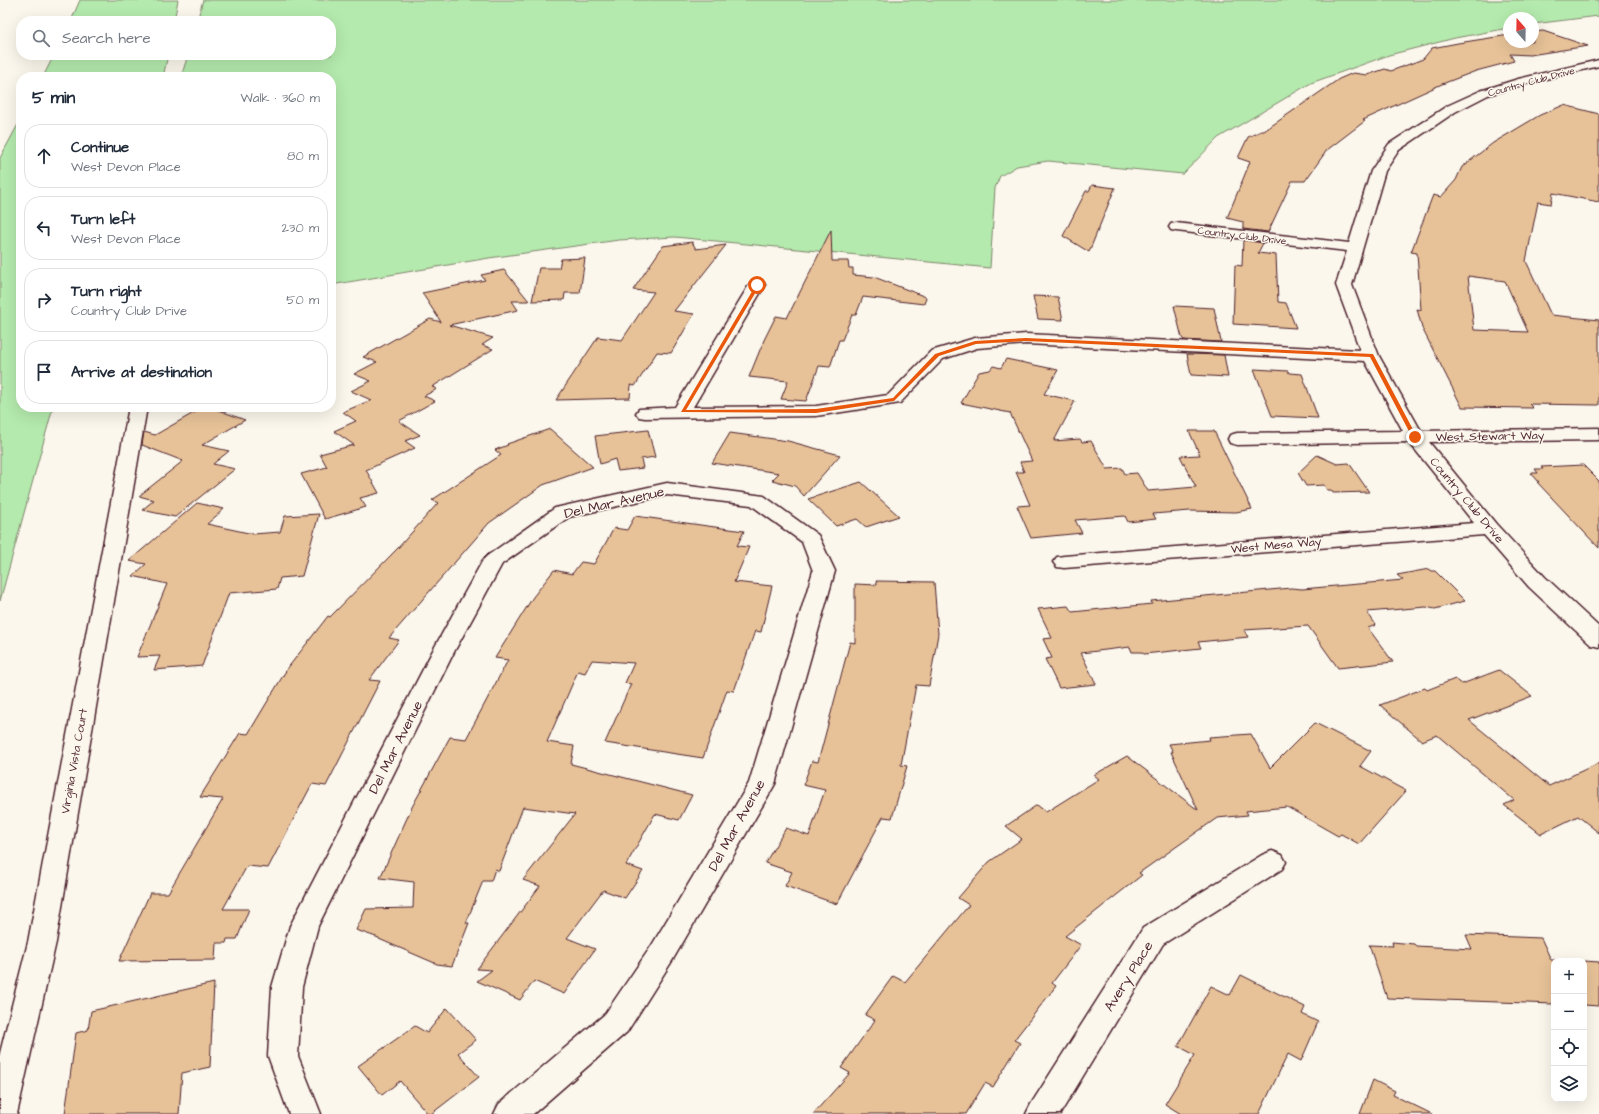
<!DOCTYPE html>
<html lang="en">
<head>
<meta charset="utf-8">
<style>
  body { margin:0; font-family:"Architects Daughter",sans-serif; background:#f2f2f3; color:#1f2937 }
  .controls { position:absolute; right:12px; bottom:12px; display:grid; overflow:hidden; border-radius:8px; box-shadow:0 4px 16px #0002 }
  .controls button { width:36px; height:36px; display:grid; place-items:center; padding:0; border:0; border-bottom:1px solid #e0e1e3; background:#fff; color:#1f2937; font:20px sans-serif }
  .compass { position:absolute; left:1503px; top:12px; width:36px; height:36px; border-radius:50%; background:#fff; box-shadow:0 4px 16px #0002; rotate:340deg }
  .stop { position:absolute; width:12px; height:12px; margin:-9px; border:3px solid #ea580c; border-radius:50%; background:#fff }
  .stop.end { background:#ea580c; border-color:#fff; box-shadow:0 1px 4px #0008 }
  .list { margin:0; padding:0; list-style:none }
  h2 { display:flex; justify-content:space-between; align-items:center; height:52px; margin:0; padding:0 16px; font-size:17px }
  h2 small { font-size:13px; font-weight:400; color:#747a83 }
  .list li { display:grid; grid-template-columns:26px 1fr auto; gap:12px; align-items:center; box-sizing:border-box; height:64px; margin:0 8px 8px; padding:0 8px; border:1px solid #e0e1e3; border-radius:16px }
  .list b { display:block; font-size:15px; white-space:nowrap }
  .list p { margin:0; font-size:13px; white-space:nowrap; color:#747a83 }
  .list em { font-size:13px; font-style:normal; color:#747a83 }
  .icon { flex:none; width:22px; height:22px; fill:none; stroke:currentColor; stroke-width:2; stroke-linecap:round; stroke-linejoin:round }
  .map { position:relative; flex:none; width:1599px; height:1114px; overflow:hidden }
  .search { position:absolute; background:#fff; box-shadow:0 4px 16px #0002; left:16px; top:16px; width:320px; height:44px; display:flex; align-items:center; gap:10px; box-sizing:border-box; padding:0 14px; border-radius:16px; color:#747a83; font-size:15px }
  .panel { position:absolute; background:#fff; box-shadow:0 4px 16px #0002; left:16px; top:72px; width:320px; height:340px; border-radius:16px }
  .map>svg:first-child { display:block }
  .green { fill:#b4eaad; stroke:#7f846c }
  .building { fill:#e7c298; stroke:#4a1f2b; fill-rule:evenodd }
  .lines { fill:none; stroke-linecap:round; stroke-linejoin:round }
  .minor-casing { stroke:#4a1f2b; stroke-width:3 }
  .minor { fill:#fbf7ec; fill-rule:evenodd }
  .route { fill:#ea580c }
  .labels { text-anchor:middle; stroke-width:3; stroke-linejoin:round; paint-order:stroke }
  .far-street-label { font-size:10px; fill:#4a1f2b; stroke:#fbf7ec }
  .street-label { font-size:12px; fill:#4a1f2b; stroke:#fbf7ec }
  .near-street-label { font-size:14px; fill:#4a1f2b; stroke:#fbf7ec }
</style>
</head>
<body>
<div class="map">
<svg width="1599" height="1114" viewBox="0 0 1599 1114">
  <rect width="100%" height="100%" fill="#fbf7ec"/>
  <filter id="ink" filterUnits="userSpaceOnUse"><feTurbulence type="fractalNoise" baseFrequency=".025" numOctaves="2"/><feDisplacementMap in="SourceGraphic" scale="8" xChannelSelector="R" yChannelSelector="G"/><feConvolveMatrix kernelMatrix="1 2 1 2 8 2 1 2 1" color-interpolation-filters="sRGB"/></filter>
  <g filter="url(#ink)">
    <!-- green -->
    <path class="green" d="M 80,0 L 178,0 L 174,21 L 71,21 Z
      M 203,0 L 1599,0 L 1599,16 L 1533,24 L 1533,18 L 1509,18 L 1509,28 L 1455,38 L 1389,55 L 1311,83 L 1218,138 L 1183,174 L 1048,161 L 1017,166 L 1000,176 L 995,188 L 990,268 L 675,237 L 619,240 L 489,258 L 331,285 L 331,77 L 181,77 L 188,55 L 331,55 L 331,21 L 197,21 Z
      M 54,55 L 168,55 L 163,77 L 43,77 Z
      M 21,119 L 21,407 L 53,407 L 0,601 L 0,158 Z"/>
    <!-- building -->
    <path class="building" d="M 1543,31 L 1588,46 L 1530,55 L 1510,54 L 1514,61 L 1476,71 L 1442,84 L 1363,120 L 1365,121 L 1327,150 L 1305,181 L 1292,181 L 1268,232 L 1243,229 L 1243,222 L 1227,218 L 1250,162 L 1238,158 L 1248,137 L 1261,131 L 1264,131 L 1339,79 L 1353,73 L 1367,75 L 1385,69 L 1391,71 L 1423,59 L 1432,48 L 1458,43 L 1509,35 L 1509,42 L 1533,42 L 1533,32 Z
      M 1564,105 L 1599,114 L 1599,202 L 1553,193 L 1551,204 L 1538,202 L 1526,261 L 1551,315 L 1599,320 L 1599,405 L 1529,404 L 1533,408 L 1462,407 L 1422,328 L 1417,309 L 1421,310 L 1417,253 L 1411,252 L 1433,195 L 1441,197 L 1456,180 L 1462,167 L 1493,143 L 1540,115 ZM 1468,276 L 1505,281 L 1528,332 L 1474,330 Z
      M 1092,185 L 1115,188 L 1089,252 L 1063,236 L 1086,191 L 1089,191 Z
      M 831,230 L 832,261 L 848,261 L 849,268 L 853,268 L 853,275 L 874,277 L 926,297 L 924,304 L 863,297 L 856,315 L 852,315 L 842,340 L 839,340 L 830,367 L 819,366 L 806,401 L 781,399 L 788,381 L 749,377 L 764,340 L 776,316 L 787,318 Z
      M 1243,240 L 1263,243 L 1258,253 L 1276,255 L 1278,302 L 1286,303 L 1296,328 L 1233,324 L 1235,265 L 1242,266 Z
      M 692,242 L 696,249 L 726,245 L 674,311 L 694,314 L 671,353 L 657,352 L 635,386 L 631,385 L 630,398 L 556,400 L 598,337 L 622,340 L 654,292 L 633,290 L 663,246 Z
      M 585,258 L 580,293 L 565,293 L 564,300 L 532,301 L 539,268 L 559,268 L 561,259 Z
      M 504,270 L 529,301 L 512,301 L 518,310 L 449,325 L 493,338 L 482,345 L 493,349 L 432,387 L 437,389 L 424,396 L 435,401 L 399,421 L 420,435 L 405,441 L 415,448 L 366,470 L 379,493 L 360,498 L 366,507 L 325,519 L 301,474 L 327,467 L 320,454 L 354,445 L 334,431 L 356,421 L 343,412 L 371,400 L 351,391 L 371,381 L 354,374 L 377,362 L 363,357 L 430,319 L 441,322 L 422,293 L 485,280 L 481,275 Z
      M 1033,296 L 1058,297 L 1063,320 L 1038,319 Z
      M 1174,306 L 1214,308 L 1221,342 L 1184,340 L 1182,338 Z
      M 1187,354 L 1224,355 L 1228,377 L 1191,375 Z
      M 1006,359 L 1058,370 L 1044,394 L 1075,401 L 1054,441 L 1080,439 L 1082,442 L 1091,441 L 1107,469 L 1122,468 L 1125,474 L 1137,473 L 1148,491 L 1196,487 L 1180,456 L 1200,455 L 1189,431 L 1214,431 L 1252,509 L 1236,512 L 1190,511 L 1153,514 L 1156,519 L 1128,522 L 1125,516 L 1075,520 L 1082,533 L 1031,538 L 1017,506 L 1030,505 L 1016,472 L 1024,472 L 1020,462 L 1032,461 L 1010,413 L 961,403 L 979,372 L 990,370 L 993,366 L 1001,368 Z
      M 1254,369 L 1288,371 L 1289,373 L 1302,374 L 1318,418 L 1272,416 Z
      M 204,407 L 210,407 L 245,420 L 202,445 L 229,451 L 213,464 L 235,469 L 175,517 L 142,510 L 154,500 L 139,496 L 183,461 L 142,445 L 144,432 L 155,435 Z
      M 550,429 L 593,467 L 543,485 L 489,523 L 389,638 L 399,640 L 369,680 L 380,681 L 326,786 L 312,784 L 268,868 L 247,866 L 223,909 L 249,909 L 237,939 L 227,939 L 226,943 L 216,943 L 215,960 L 119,961 L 150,893 L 168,893 L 223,799 L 200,797 L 240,733 L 248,734 L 287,669 L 328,616 L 330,617 L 397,549 L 438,503 L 432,500 L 501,455 L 495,450 L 508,445 L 507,444 Z
      M 648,430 L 655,457 L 641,459 L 643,468 L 618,471 L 615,459 L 600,464 L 595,436 Z
      M 730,433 L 788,441 L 840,455 L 804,496 L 795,486 L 772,480 L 779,473 L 712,463 Z
      M 1317,455 L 1337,464 L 1349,463 L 1369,492 L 1333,493 L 1331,490 L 1327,490 L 1324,485 L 1306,486 L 1298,473 Z
      M 1583,465 L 1599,481 L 1599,548 L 1537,482 L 1539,482 L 1531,473 L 1538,473 L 1535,469 L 1543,469 L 1541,467 Z
      M 861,482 L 899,516 L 866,527 L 857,519 L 836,526 L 808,499 Z
      M 197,503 L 224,509 L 207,524 L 253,534 L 280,532 L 285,516 L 319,514 L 302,576 L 280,578 L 277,589 L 229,593 L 202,666 L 154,670 L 160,656 L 137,657 L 167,584 L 133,576 L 146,564 L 129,561 Z
      M 635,516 L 744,531 L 737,546 L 749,547 L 734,582 L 772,586 L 761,632 L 755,631 L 734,691 L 727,690 L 703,758 L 605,743 L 631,684 L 625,683 L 634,663 L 592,660 L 585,673 L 578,671 L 547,742 L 574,746 L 571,764 L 692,795 L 679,820 L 655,814 L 626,865 L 643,871 L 625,898 L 603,890 L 567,938 L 595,949 L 564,994 L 534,981 L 520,1000 L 477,981 L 492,970 L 477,969 L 540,886 L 523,880 L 575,814 L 523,807 L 499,871 L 495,869 L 491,881 L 483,881 L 466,923 L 469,923 L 452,966 L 437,964 L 379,939 L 379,938 L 356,930 L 366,909 L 413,908 L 414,882 L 380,878 L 412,807 L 450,737 L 466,739 L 508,660 L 495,658 L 533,597 L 554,570 L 572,574 L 581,562 L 594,564 L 614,528 L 627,530 Z
      M 1429,569 L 1432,571 L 1435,571 L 1465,601 L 1435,609 L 1426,607 L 1367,612 L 1376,625 L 1368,628 L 1393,662 L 1338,668 L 1308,626 L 1244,630 L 1248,637 L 1198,642 L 1201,648 L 1144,654 L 1141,652 L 1132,652 L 1130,647 L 1081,653 L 1096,684 L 1059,688 L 1045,659 L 1052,658 L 1043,639 L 1052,638 L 1038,609 L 1068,606 L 1072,612 L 1152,604 L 1151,601 L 1248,592 L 1291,588 L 1302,589 L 1403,580 L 1397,575 Z
      M 876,581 L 934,582 L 938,634 L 929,686 L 916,685 L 901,765 L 907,766 L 892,818 L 883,817 L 837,904 L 785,886 L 792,872 L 765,863 L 786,828 L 809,836 L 825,790 L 803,785 L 812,761 L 818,762 L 850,642 L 855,643 L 855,584 L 877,585 Z
      M 1499,670 L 1532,696 L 1469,720 L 1549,786 L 1599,763 L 1599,833 L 1578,816 L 1541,834 L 1504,805 L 1514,800 L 1437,735 L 1422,741 L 1380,705 L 1425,688 L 1427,690 L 1455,679 L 1462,684 Z
      M 1315,723 L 1371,751 L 1360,766 L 1406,791 L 1359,844 L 1341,834 L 1338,836 L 1287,807 L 1246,811 L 1248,815 L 1217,818 L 1139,873 L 1142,875 L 1065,936 L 1081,945 L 1052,983 L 1056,986 L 1014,1040 L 1020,1043 L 993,1087 L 985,1083 L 966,1114 L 813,1114 L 850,1073 L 841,1068 L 875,1020 L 865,1015 L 893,976 L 905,982 L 969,905 L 958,898 L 989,862 L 1022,839 L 1006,826 L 1037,805 L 1046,812 L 1099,779 L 1094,775 L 1127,756 L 1198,810 L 1171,752 L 1173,752 L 1169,744 L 1210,740 L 1209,737 L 1251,734 L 1270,768 Z
      M 1466,935 L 1541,938 L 1551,960 L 1574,961 L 1554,961 L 1554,1004 L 1387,998 L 1369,945 L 1393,946 L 1392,942 L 1414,944 L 1416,946 L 1472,949 Z
      M 1584,961 L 1599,962 L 1599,1006 L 1584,1005 Z
      M 1241,975 L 1305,1007 L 1302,1014 L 1318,1022 L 1301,1061 L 1288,1054 L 1259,1114 L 1181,1114 L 1165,1104 L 1195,1055 L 1178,1046 L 1211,986 L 1230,995 Z
      M 214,983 L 210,1067 L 182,1073 L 179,1114 L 65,1114 L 76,1033 L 88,1030 L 91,1011 Z
      M 447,1008 L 476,1040 L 458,1053 L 479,1077 L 431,1114 L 428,1114 L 400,1081 L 382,1095 L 358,1066 L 415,1026 L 427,1033 Z
      M 1373,1080 L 1395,1091 L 1393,1095 L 1432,1114 L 1360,1114 Z"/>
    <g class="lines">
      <defs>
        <path id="minor" d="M 1599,60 L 1599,66 L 1525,84 L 1488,95 L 1455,112 L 1399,150 L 1385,171 L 1352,285 L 1379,356 L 1421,431 L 1599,428 L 1599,440 L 1429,442 L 1496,524 L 1545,577 L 1599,627 L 1599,647 L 1591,645 L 1529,587 L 1484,535 L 1064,568 L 1057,567 L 1053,562 L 1057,557 L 1064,556 L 1474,523 L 1409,442 L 1237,445 L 1230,443 L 1228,439 L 1230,435 L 1237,433 L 1403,431 L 1365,361 L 1026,344 L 977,348 L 943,359 L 900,403 L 894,404 L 816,416 L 645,418 L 639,417 L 636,413 L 639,409 L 675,407 L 749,285 L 751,282 L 763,282 L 765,285 L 693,407 L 816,406 L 888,395 L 931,351 L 975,338 L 1026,334 L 1360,350 L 1336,285 L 1347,251 L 1176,231 L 1171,230 L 1169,227 L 1171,224 L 1176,223 L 1349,243 L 1371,171 L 1389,144 L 1447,106 L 1480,91 L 1518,79 Z
          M 129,407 L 147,407 L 56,942 L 17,1114 L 0,1114 L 0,1053 L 28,942 Z
          M 667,483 L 764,496 L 818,535 L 835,571 L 775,784 L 672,961 L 627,1032 L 533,1114 L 494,1114 L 499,1104 L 605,1014 L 652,945 L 749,783 L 813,571 L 802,542 L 751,505 L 667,495 L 569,517 L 502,564 L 454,652 L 318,926 L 302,987 L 298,1056 L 321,1114 L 289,1114 L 268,1056 L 272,987 L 290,926 L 432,652 L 483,560 L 487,556 L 555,508 Z
          M 1272,851 L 1282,855 L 1286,862 L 1282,869 L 1163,944 L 1060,1114 L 1026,1114 L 1031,1104 L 1143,928 L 1262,855 Z"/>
      </defs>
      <!-- minor casing -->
      <use href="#minor" class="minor-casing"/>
      <!-- minor -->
      <use href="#minor" class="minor"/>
    </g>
  </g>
  <!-- route -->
  <path class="route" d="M 757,283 L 760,285 L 686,410 L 816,409 L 893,398 L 935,354 L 975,341 L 1026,338 L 1373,354 L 1417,437 L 1415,438 L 1412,437 L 1370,357 L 1026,341 L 976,344 L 939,356 L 894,401 L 816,413 L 681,412 Z"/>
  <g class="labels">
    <!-- far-street labels -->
    <g class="far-street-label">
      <text transform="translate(1531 81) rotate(-15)" y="4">Country Club Drive</text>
      <text transform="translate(1242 235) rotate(7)" y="4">Country Club Drive</text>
    </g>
    <!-- street labels -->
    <g class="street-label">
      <text transform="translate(1490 436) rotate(-1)" y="4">West Stewart Way</text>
      <text transform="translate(1467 500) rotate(50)" y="4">Country Club Drive</text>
      <text transform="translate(1276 545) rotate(-5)" y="4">West Mesa Way</text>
      <text transform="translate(74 761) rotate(-80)" y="4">Virginia Vista Court</text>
    </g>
    <!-- near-street labels -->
    <g class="near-street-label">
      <text transform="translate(614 502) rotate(-13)" y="5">Del Mar Avenue</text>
      <text transform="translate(395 747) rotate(-63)" y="5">Del Mar Avenue</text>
      <text transform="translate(736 825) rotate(-61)" y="5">Del Mar Avenue</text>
      <text transform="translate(1128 976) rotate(-58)" y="5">Avery Place</text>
    </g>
  </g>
</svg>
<div class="controls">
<button>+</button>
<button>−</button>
<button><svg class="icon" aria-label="locate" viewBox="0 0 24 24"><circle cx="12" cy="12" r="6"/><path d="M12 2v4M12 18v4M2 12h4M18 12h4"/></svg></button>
<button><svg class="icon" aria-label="layers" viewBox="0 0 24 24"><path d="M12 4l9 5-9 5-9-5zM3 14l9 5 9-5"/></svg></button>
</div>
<svg class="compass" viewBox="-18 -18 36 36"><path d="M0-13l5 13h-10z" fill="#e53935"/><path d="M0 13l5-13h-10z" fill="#747a83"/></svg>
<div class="stop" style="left:757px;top:285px"></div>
<div class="stop end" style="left:1415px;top:437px"></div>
<div class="search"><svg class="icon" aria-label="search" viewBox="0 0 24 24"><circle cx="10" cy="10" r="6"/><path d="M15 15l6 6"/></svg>Search here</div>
<section class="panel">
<h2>5 min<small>Walk · 360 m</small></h2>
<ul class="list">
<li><svg class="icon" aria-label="ahead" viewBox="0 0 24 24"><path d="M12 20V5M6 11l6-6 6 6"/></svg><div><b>Continue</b><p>West Devon Place</p></div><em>80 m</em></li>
<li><svg class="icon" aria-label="left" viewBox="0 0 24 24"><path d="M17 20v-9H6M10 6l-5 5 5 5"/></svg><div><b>Turn left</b><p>West Devon Place</p></div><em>230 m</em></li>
<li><svg class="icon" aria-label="right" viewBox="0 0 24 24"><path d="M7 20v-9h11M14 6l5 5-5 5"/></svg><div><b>Turn right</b><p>Country Club Drive</p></div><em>50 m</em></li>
<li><svg class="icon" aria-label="arrive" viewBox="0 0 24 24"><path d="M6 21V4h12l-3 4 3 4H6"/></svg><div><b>Arrive at destination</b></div></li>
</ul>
</section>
</div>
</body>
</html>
